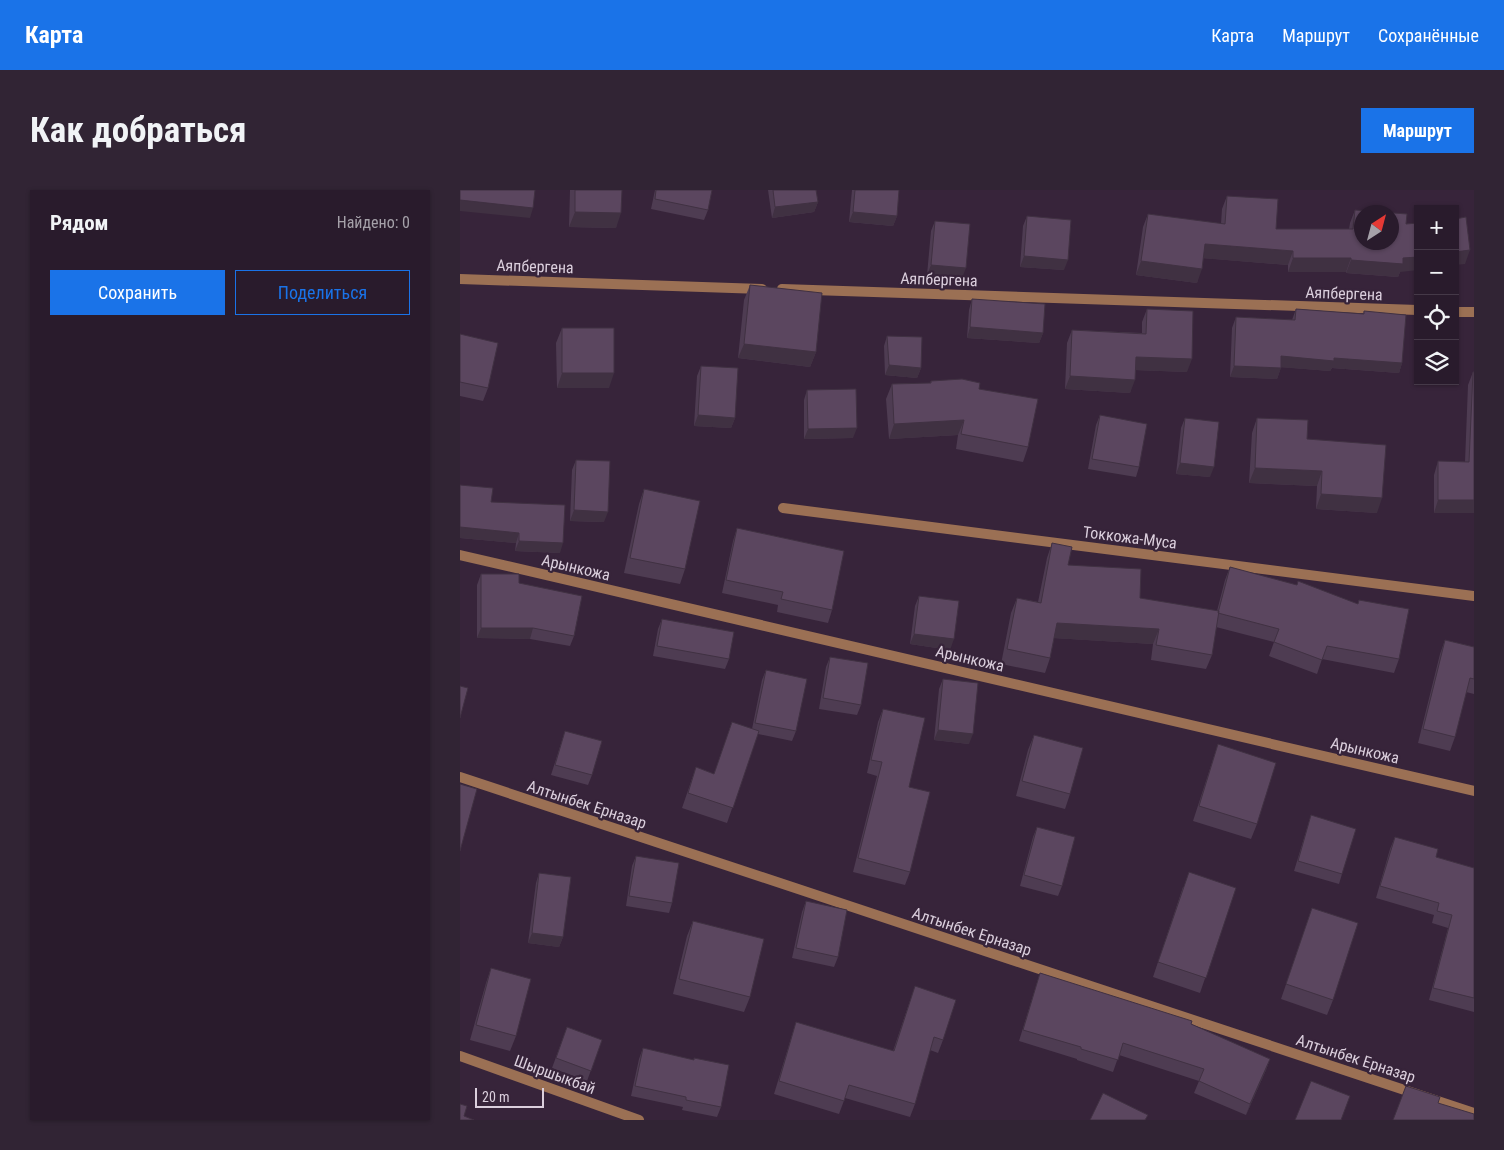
<!DOCTYPE html>
<html lang="ru">
<head>
<meta charset="utf-8">
<style>
  body { margin:0; font-family:"Roboto Condensed",sans-serif; background:#312434; color:#f1f3f6 }
  .controls { position:absolute; right:15px; top:15px; display:grid; overflow:hidden; border-radius:0px; box-shadow:0 1px 4px #0004 }
  .controls button { width:45px; height:45px; display:grid; place-items:center; padding:0; border:0; border-bottom:1px solid #453948; background:#291b2c; color:#f1f3f6; font:25px sans-serif }
  .compass { position:absolute; left:894px; top:15px; width:45px; height:45px; border-radius:50%; background:#291b2c; box-shadow:0 1px 4px #0004; rotate:36deg }
  .scale { position:absolute; left:15px; bottom:12px; width:69px; box-sizing:border-box; padding-left:5px; border:2px solid #dbcfdd; border-top:0; font-size:14px; line-height:18px; white-space:nowrap; color:#dbcfdd; -webkit-text-stroke:4px #37243a; paint-order:stroke }
  .list { margin:0; padding:0; list-style:none }
  h2 { display:flex; justify-content:space-between; align-items:center; height:65px; margin:0; padding:0 20px; font-size:21px }
  h2 small { font-size:16px; font-weight:400; color:#a5a1a9 }
  .actions { display:flex; gap:10px; padding:15px 20px }
  .actions a { flex:1; padding:11px 0; border:1px solid #1a73e8; border-radius:0px; text-align:center; font-size:18px; color:#1a73e8 }
  .actions .main { background:#1a73e8; color:#fff }
  .icon { flex:none; width:28px; height:28px; fill:none; stroke:currentColor; stroke-width:2; stroke-linecap:round; stroke-linejoin:round }
  .map { position:relative; flex:none; width:1014px; height:930px; overflow:hidden; border-radius:0px }
  header { display:flex; align-items:center; gap:30px; box-sizing:border-box; height:70px; padding:0 25px; background:#1a73e8; color:#fff }
  header strong { font-size:24px }
  nav { display:flex; gap:28px; margin-inline-start:auto; font-size:18px }
  .intro { display:flex; align-items:center; justify-content:space-between; box-sizing:border-box; height:120px; padding:0 30px }
  h1 { margin:0; font-size:35px }
  .button { padding:12px 22px; border-radius:0px; background:#1a73e8; color:#fff; font-size:18px; font-weight:700 }
  main { display:flex; gap:30px; padding:0 30px }
  aside { flex:1; background:#291b2c; border-radius:0px; box-shadow:0 1px 4px #0004 }
  .map>svg:first-child { display:block }
  .lines { fill:none; stroke-linecap:round; stroke-linejoin:round }
  .street { stroke:#9b7054; stroke-width:10 }
  .wall { fill:#4e3c52 }
  .shaded-wall { fill:#403142 }
  .building { fill:#5b465f; stroke:#403142; fill-rule:evenodd }
  .labels { text-anchor:middle; stroke-width:4.5; stroke-linejoin:round; paint-order:stroke }
  .street-label { font-size:16px; fill:#dbcfdd; stroke:#37243a }
</style>
</head>
<body>
<header>
<strong>Карта</strong>
<nav><a>Карта</a><a>Маршрут</a><a>Сохранённые</a></nav>
</header>
<div class="intro"><h1>Как добраться</h1><a class="button">Маршрут</a></div>
<main>
<aside>
<h2>Рядом<small>Найдено: 0</small></h2>
<ul class="list">
</ul>
<div class="actions"><a class="main">Сохранить</a><a>Поделиться</a></div>
</aside>
<div class="map">
<svg width="1014" height="930" viewBox="0 0 1014 930">
  <rect width="100%" height="100%" fill="#37243a"/>
  <g class="lines">
    <!-- street -->
    <path class="street" d="M 0,89 L 302,99
      M 322,99 L 958,120
      M 995,122 L 1014,122
      M 323,318 L 1014,406
      M 0,365 L 1014,601
      M 0,587 L 1014,923
      M 0,866 L 179,930"/>
  </g>
  <!-- wall -->
  <path class="wall" d="M 110,0 L 162,0 L 156,38 L 109,37 Z
    M 195,0 L 252,0 L 248,20 L 244,30 L 191,19 Z
    M 308,0 L 356,0 L 358,12 L 354,22 L 312,28 Z
    M 392,0 L 439,0 L 437,26 L 433,36 L 389,32 Z
    M 767,6 L 816,39 L 889,39 L 890,33 L 895,20 L 940,82 L 938,87 L 886,83 L 886,82 L 828,82 L 828,75 L 743,68 L 737,93 L 676,85 L 683,37 L 688,24 L 761,34 L 762,19 Z
    M 567,26 L 604,80 L 560,77 L 563,36 Z
    M 475,31 L 502,88 L 467,85 L 471,41 Z
    M 290,95 L 356,162 L 350,177 L 278,168 L 284,110 Z
    M 512,109 L 583,143 L 579,153 L 507,148 L 509,120 Z
    M 687,119 L 727,182 L 676,180 L 670,203 L 605,199 L 607,153 L 612,140 L 682,143 L 682,132 Z
    M 836,119 L 903,124 L 904,121 L 942,173 L 939,183 L 872,178 L 870,181 L 821,177 L 817,189 L 770,187 L 772,138 L 776,127 L 832,130 Z
    M 102,138 L 149,198 L 97,198 L 96,153 Z
    M 0,144 L 28,198 L 23,211 L 0,206 Z
    M 427,146 L 461,178 L 457,188 L 425,185 L 424,156 Z
    M 241,176 L 275,228 L 271,238 L 234,236 L 237,186 Z
    M 1013,182 L 1014,182 L 1014,323 L 974,323 L 974,285 L 978,271 L 1005,272 L 1008,195 Z
    M 471,191 L 519,199 L 568,257 L 563,272 L 496,259 L 498,245 L 429,249 L 426,209 L 432,194 L 470,193 Z
    M 347,200 L 393,248 L 344,249 L 344,210 Z
    M 640,225 L 679,277 L 676,287 L 628,279 L 636,235 Z
    M 725,228 L 750,287 L 716,284 L 721,238 Z
    M 797,228 L 847,249 L 917,323 L 856,319 L 857,296 L 789,293 L 792,243 Z
    M 116,270 L 144,332 L 110,331 L 112,280 Z
    M 0,295 L 31,312 L 100,363 L 55,361 L 56,353 L 0,348 Z
    M 184,299 L 225,379 L 220,394 L 164,383 L 179,314 Z
    M 277,338 L 372,420 L 368,433 L 317,422 L 318,415 L 262,403 L 273,351 Z
    M 592,353 L 608,375 L 680,408 L 757,421 L 765,390 L 770,377 L 898,414 L 899,410 L 939,469 L 934,483 L 862,469 L 857,484 L 809,466 L 814,452 L 756,437 L 752,465 L 746,479 L 691,470 L 693,454 L 594,448 L 590,468 L 585,483 L 541,474 L 551,423 L 557,408 L 578,412 L 587,368 Z
    M 21,384 L 59,393 L 114,446 L 110,456 L 70,449 L 17,448 L 17,395 Z
    M 459,406 L 490,460 L 450,454 L 455,416 Z
    M 202,429 L 269,469 L 265,479 L 193,466 L 198,439 Z
    M 985,450 L 1014,457 L 1014,504 L 1006,502 L 995,547 L 990,561 L 958,553 L 980,464 Z
    M 370,467 L 401,515 L 397,525 L 359,519 L 366,477 Z
    M 306,480 L 336,541 L 332,551 L 298,544 L 267,633 L 222,618 L 236,577 L 254,584 L 272,532 L 292,539 L 302,490 Z
    M 483,489 L 509,554 L 474,550 L 479,499 Z
    M 423,519 L 449,597 L 450,682 L 445,695 L 393,682 L 417,586 L 407,583 L 418,532 Z
    M 105,541 L 132,585 L 128,595 L 91,585 Z
    M 574,545 L 610,604 L 605,619 L 556,606 L 568,560 Z
    M 758,554 L 797,634 L 791,649 L 733,631 Z
    M 851,625 L 882,684 L 879,694 L 834,681 Z
    M 577,637 L 602,696 L 598,706 L 560,696 L 573,647 Z
    M 935,647 L 976,667 L 1014,678 L 1014,822 L 969,810 L 988,738 L 972,733 L 974,725 L 916,708 L 930,659 Z
    M 176,666 L 212,713 L 209,723 L 166,716 L 172,676 Z
    M 79,683 L 103,747 L 99,757 L 68,753 L 76,693 Z
    M 723,697 L 776,698 L 740,803 L 693,787 Z
    M 346,711 L 378,767 L 374,777 L 332,768 L 342,722 Z
    M 852,718 L 873,810 L 867,825 L 821,809 Z
    M 233,731 L 290,807 L 284,822 L 213,804 L 227,746 Z
    M 31,778 L 56,846 L 50,861 L 10,850 L 26,793 Z
    M 580,783 L 731,834 L 810,869 L 806,880 L 786,925 L 734,903 L 739,891 L 659,865 L 653,882 L 617,870 L 617,869 L 559,851 Z
    M 455,796 L 483,850 L 478,863 L 470,860 L 455,914 L 450,927 L 385,908 L 379,924 L 314,904 L 332,845 L 336,832 L 433,861 Z
    M 107,837 L 142,850 L 127,891 L 92,878 Z
    M 183,858 L 233,870 L 261,917 L 257,927 L 222,920 L 223,917 L 171,906 L 179,869 Z"/>
  <!-- shaded-wall -->
  <path class="shaded-wall" d="M 0,10 L 73,18 L 70,28 L 0,21 Z
    M 358,12 L 354,22 L 312,28 L 315,17 Z
    M 115,22 L 161,23 L 156,38 L 109,37 Z
    M 393,22 L 437,26 L 433,36 L 389,32 Z
    M 745,54 L 833,61 L 828,75 L 740,68 Z
    M 1010,60 L 1005,74 L 995,75 L 995,62 Z
    M 564,66 L 608,70 L 604,80 L 560,77 Z
    M 958,67 L 958,80 L 940,82 L 938,87 L 886,83 L 891,70 L 943,68 Z
    M 833,68 L 891,68 L 886,82 L 828,82 Z
    M 681,71 L 742,79 L 737,93 L 676,85 Z
    M 471,75 L 506,78 L 502,88 L 467,85 Z
    M 510,137 L 583,143 L 579,153 L 507,148 Z
    M 284,154 L 356,162 L 350,177 L 278,168 Z
    M 821,166 L 874,168 L 942,173 L 939,183 L 872,178 L 870,181 L 817,177 Z
    M 676,167 L 732,169 L 727,182 L 672,180 Z
    M 429,175 L 461,178 L 457,188 L 425,185 Z
    M 774,176 L 821,178 L 817,189 L 770,187 Z
    M 102,183 L 154,183 L 149,198 L 97,198 Z
    M 610,186 L 675,190 L 670,203 L 605,199 Z
    M 238,225 L 275,228 L 271,238 L 234,236 Z
    M 504,230 L 498,245 L 429,249 L 434,234 Z
    M 397,238 L 393,248 L 344,249 L 348,239 Z
    M 720,273 L 754,277 L 750,287 L 716,284 Z
    M 795,278 L 862,281 L 857,296 L 789,293 Z
    M 861,304 L 922,308 L 917,323 L 856,319 Z
    M 978,310 L 1014,310 L 1014,323 L 974,323 Z
    M 114,320 L 148,322 L 144,332 L 110,331 Z
    M 0,337 L 59,343 L 56,353 L 0,348 Z
    M 59,351 L 103,353 L 100,363 L 55,361 Z
    M 597,433 L 699,439 L 693,454 L 592,448 Z
    M 21,438 L 73,438 L 70,449 L 17,448 Z
    M 454,444 L 494,449 L 490,460 L 450,454 Z
    M 478,540 L 513,544 L 509,554 L 474,550 Z
    M 72,743 L 103,747 L 99,757 L 68,753 Z
    M 810,869 L 806,880 L 786,925 L 790,914 Z"/>
  <!-- building -->
  <path class="building" d="M 0,0 L 75,0 L 73,18 L 0,10 Z
    M 115,0 L 162,0 L 161,23 L 115,22 Z
    M 196,0 L 252,0 L 248,20 L 195,9 Z
    M 313,0 L 356,0 L 358,12 L 315,17 Z
    M 395,0 L 439,0 L 437,26 L 393,22 Z
    M 767,6 L 818,9 L 816,39 L 893,39 L 895,20 L 947,24 L 946,34 L 958,33 L 958,67 L 943,68 L 943,74 L 891,70 L 891,68 L 833,68 L 833,61 L 745,54 L 742,79 L 681,71 L 688,24 L 765,34 ZM 902,22 L 932,22 L 932,52 L 902,52 Z
    M 567,26 L 611,30 L 608,70 L 564,66 Z
    M 1006,27 L 1010,60 L 995,62 L 995,29 Z
    M 475,31 L 510,34 L 506,78 L 471,75 Z
    M 290,95 L 362,103 L 356,162 L 284,154 Z
    M 512,109 L 585,114 L 583,143 L 510,137 Z
    M 687,119 L 733,121 L 732,169 L 676,167 L 675,190 L 610,186 L 612,140 L 686,144 Z
    M 836,119 L 904,124 L 904,121 L 946,125 L 942,173 L 874,168 L 874,171 L 821,166 L 821,178 L 774,176 L 776,127 L 835,130 Z
    M 102,138 L 154,138 L 154,183 L 102,183 Z
    M 0,144 L 38,153 L 28,198 L 0,192 Z
    M 427,146 L 462,147 L 461,178 L 429,175 Z
    M 241,176 L 278,178 L 275,228 L 238,225 Z
    M 1013,182 L 1014,182 L 1014,310 L 978,310 L 978,271 L 1009,272 Z
    M 502,189 L 520,193 L 519,199 L 578,209 L 568,257 L 501,244 L 504,230 L 434,234 L 432,194 L 471,193 L 471,191 Z
    M 396,199 L 397,238 L 348,239 L 347,200 Z
    M 640,225 L 687,234 L 679,277 L 632,269 Z
    M 725,228 L 759,232 L 754,277 L 720,273 Z
    M 797,228 L 848,230 L 847,249 L 926,255 L 922,308 L 861,304 L 862,281 L 795,278 Z
    M 116,270 L 150,271 L 148,322 L 114,320 Z
    M 0,295 L 33,298 L 31,312 L 105,315 L 103,353 L 59,351 L 59,343 L 0,337 Z
    M 184,299 L 240,311 L 225,379 L 170,368 Z
    M 277,338 L 384,361 L 372,420 L 321,409 L 323,402 L 266,390 Z
    M 592,353 L 612,357 L 608,375 L 681,379 L 680,408 L 759,421 L 752,465 L 696,455 L 699,439 L 597,433 L 590,468 L 547,459 L 557,408 L 581,413 Z
    M 770,377 L 837,395 L 838,391 L 898,414 L 899,410 L 949,419 L 939,469 L 867,456 L 862,470 L 814,452 L 819,439 L 758,423 Z
    M 21,384 L 59,384 L 59,393 L 122,406 L 114,446 L 73,438 L 21,438 Z
    M 459,406 L 499,411 L 494,449 L 454,444 Z
    M 202,429 L 274,442 L 269,469 L 197,456 Z
    M 985,450 L 1014,457 L 1014,489 L 1010,488 L 995,547 L 963,539 Z
    M 370,467 L 408,473 L 401,515 L 363,508 Z
    M 306,480 L 347,489 L 336,541 L 295,533 Z
    M 483,489 L 518,493 L 513,544 L 478,540 Z
    M 0,496 L 8,498 L 0,528 Z
    M 423,519 L 465,528 L 449,597 L 470,602 L 450,682 L 398,668 L 422,572 L 411,570 Z
    M 272,532 L 299,541 L 273,618 L 228,603 L 236,577 L 254,584 Z
    M 105,541 L 142,551 L 132,585 L 95,575 Z
    M 574,545 L 623,558 L 610,604 L 562,591 Z
    M 758,554 L 816,573 L 797,634 L 739,616 Z
    M 0,594 L 17,599 L 0,661 Z
    M 851,625 L 896,639 L 882,684 L 838,671 Z
    M 577,637 L 615,647 L 602,696 L 564,685 Z
    M 935,647 L 978,659 L 976,667 L 1014,678 L 1014,808 L 973,798 L 992,725 L 977,721 L 979,713 L 920,696 Z
    M 176,666 L 219,673 L 212,713 L 169,706 Z
    M 729,682 L 776,698 L 746,788 L 698,772 Z
    M 79,683 L 111,687 L 103,747 L 72,743 Z
    M 346,711 L 387,720 L 378,767 L 336,758 Z
    M 852,718 L 898,733 L 873,810 L 826,794 Z
    M 233,731 L 304,749 L 290,807 L 219,789 Z
    M 31,778 L 71,789 L 56,846 L 16,835 Z
    M 580,783 L 732,831 L 731,834 L 810,869 L 790,914 L 739,891 L 744,879 L 663,853 L 658,870 L 621,859 L 621,857 L 563,840 Z
    M 455,796 L 496,810 L 483,850 L 474,847 L 455,914 L 389,895 L 384,911 L 319,891 L 336,832 L 434,861 Z
    M 107,837 L 142,850 L 131,881 L 96,868 Z
    M 183,858 L 234,870 L 234,868 L 269,875 L 261,917 L 226,910 L 226,907 L 175,896 Z
    M 851,891 L 890,906 L 881,930 L 835,930 Z
    M 946,896 L 980,907 L 978,913 L 1014,924 L 1014,930 L 933,930 Z
    M 643,903 L 688,925 L 685,930 L 630,930 Z
    M 0,914 L 7,916 L 4,926 L 14,930 L 0,930 Z"/>
  <g class="labels">
    <!-- street labels -->
    <g class="street-label">
      <text transform="translate(75 76) rotate(2)" y="6">Аяпбергена</text>
      <text transform="translate(479 89) rotate(2)" y="6">Аяпбергена</text>
      <text transform="translate(884 103) rotate(2)" y="6">Аяпбергена</text>
      <text transform="translate(670 347) rotate(7)" y="6">Токкожа-Муса</text>
      <text transform="translate(116 377) rotate(13)" y="6">Арынкожа</text>
      <text transform="translate(510 468) rotate(13)" y="6">Арынкожа</text>
      <text transform="translate(905 560) rotate(13)" y="6">Арынкожа</text>
      <text transform="translate(127 614) rotate(18)" y="6">Алтынбек Ерназар</text>
      <text transform="translate(512 741) rotate(18)" y="6">Алтынбек Ерназар</text>
      <text transform="translate(896 868) rotate(18)" y="6">Алтынбек Ерназар</text>
      <text transform="translate(95 884) rotate(20)" y="6">Шыршыкбай</text>
    </g>
  </g>
</svg>
<div class="controls">
<button>+</button>
<button>−</button>
<button><svg class="icon" aria-label="locate" viewBox="0 0 24 24"><circle cx="12" cy="12" r="6"/><path d="M12 2v4M12 18v4M2 12h4M18 12h4"/></svg></button>
<button><svg class="icon" aria-label="layers" viewBox="0 0 24 24"><path d="M12 4l9 5-9 5-9-5zM3 14l9 5 9-5"/></svg></button>
</div>
<svg class="compass" viewBox="-18 -18 36 36"><path d="M0-13l5 13h-10z" fill="#e53935"/><path d="M0 13l5-13h-10z" fill="#a5a1a9"/></svg>
<div class="scale">20 m</div>
</div>
</main>
</body>
</html>
